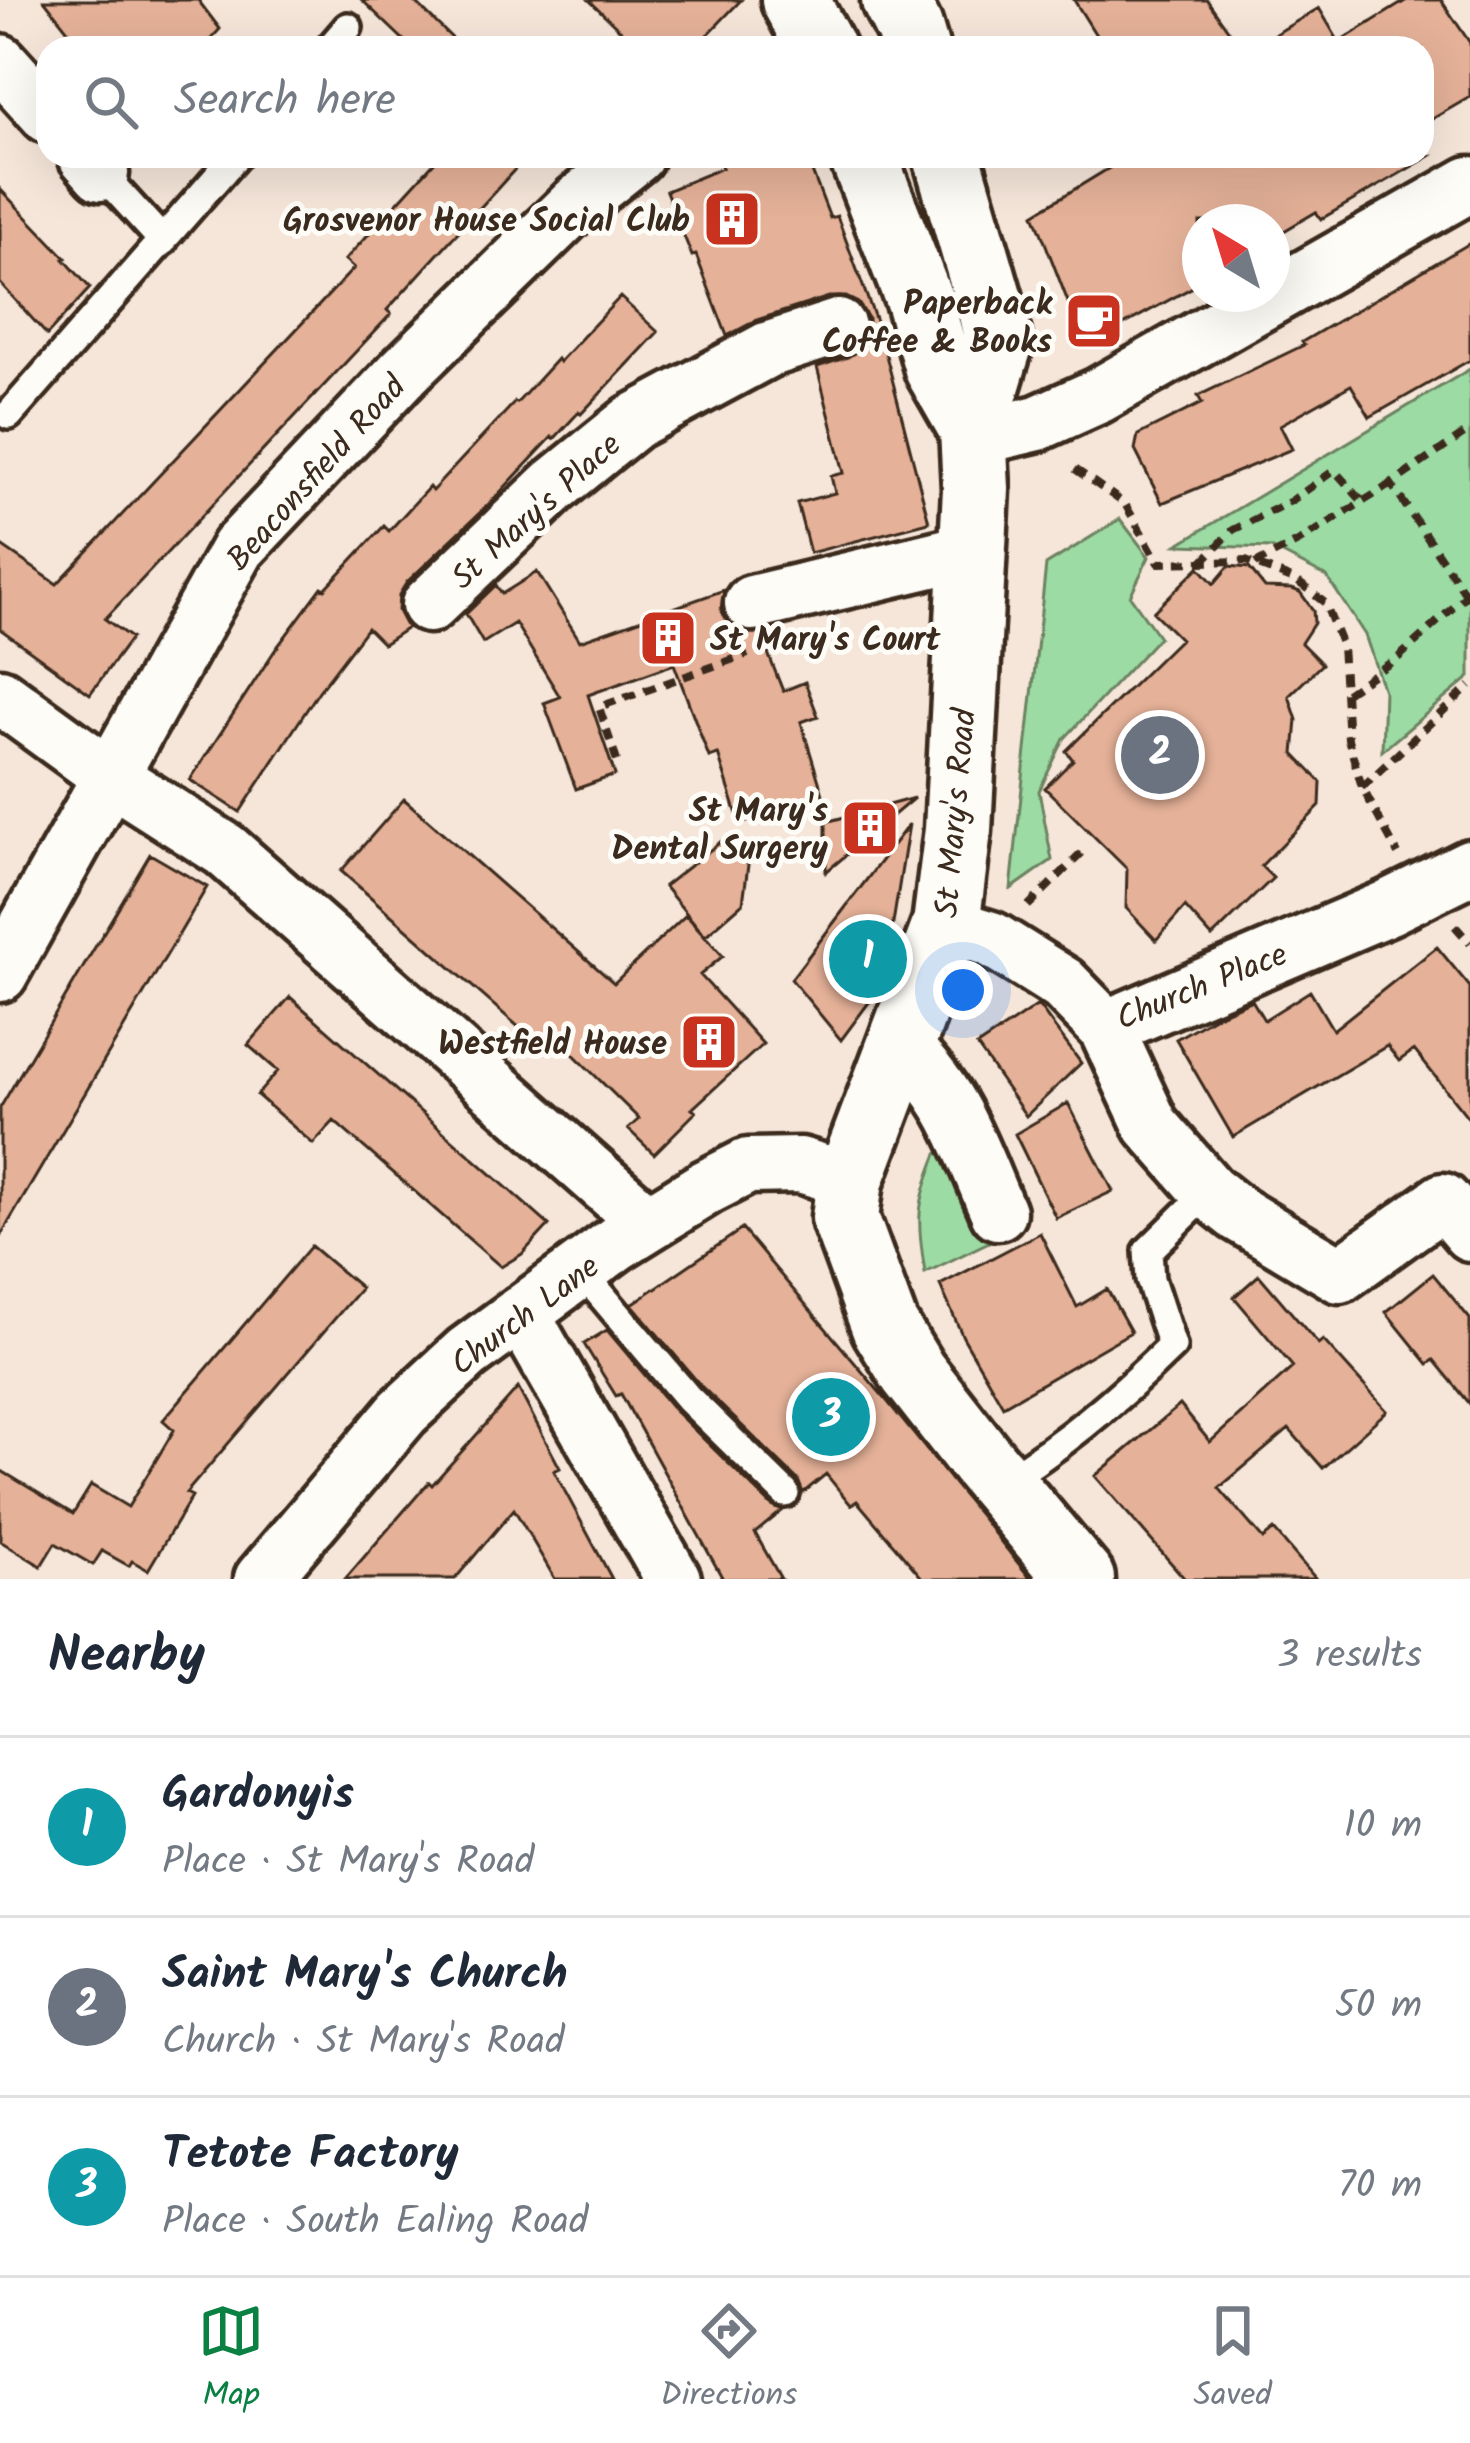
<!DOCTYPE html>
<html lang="en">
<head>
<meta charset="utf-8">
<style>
  body { margin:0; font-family:Kalam,sans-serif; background:#f2f2f3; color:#1f2937 }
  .compass { position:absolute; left:1182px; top:204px; width:108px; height:108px; border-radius:50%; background:#fff; box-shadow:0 12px 48px #0002; rotate:322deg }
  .you { position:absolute; left:963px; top:990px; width:42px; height:42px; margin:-30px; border:9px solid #fff; border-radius:50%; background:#1a73e8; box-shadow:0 0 0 18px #1a73e833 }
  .badge { display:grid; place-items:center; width:78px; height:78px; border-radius:50%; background:#0b8043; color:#fff; font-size:39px; font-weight:700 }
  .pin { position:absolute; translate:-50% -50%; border:6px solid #fff; box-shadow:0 3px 12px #0006 }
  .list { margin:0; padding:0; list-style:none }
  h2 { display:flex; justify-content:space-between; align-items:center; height:156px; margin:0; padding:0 48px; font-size:51px }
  h2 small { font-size:39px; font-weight:400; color:#747a83 }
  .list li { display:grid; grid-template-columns:78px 1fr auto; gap:36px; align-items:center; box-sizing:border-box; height:180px; padding:0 48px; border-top:3px solid #e0e1e3 }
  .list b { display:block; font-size:45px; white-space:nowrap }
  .list p { margin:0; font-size:39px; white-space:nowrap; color:#747a83 }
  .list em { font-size:39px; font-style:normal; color:#747a83 }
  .icon { flex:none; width:66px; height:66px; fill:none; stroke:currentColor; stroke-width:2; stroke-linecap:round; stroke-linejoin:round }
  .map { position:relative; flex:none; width:1470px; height:1579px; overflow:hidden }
  .search { position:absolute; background:#fff; box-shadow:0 12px 48px #0002; left:36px; right:36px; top:36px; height:132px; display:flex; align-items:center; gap:30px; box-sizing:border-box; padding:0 42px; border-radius:36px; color:#747a83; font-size:45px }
  .sheet { height:696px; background:#fff }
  nav { display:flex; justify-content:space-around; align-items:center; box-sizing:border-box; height:168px; border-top:3px solid #e0e1e3; background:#fff; font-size:33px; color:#747a83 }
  nav a { display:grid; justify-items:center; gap:6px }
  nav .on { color:#0b8043 }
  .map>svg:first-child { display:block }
  .green { fill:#9cdba4; stroke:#6c8261; stroke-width:3 }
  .building { fill:#e5b198; stroke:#3b2a1e; stroke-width:3 }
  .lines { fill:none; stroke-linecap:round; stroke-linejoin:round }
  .service-casing { stroke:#3b2a1e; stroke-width:36 }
  .minor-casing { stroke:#3b2a1e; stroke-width:63 }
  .secondary-casing { stroke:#3b2a1e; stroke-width:75 }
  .path { stroke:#3b2a1e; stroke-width:8; stroke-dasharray:12 9; stroke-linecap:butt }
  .service { stroke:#fdfcf7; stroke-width:27 }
  .minor { stroke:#fdfcf7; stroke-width:54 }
  .secondary { stroke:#fdfcf7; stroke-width:66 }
  .labels { text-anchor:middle; stroke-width:10; stroke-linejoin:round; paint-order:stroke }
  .poi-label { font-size:33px; font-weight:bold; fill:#3b2a1e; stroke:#fdfcf7; text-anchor:end }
  .street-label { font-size:33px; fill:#3b2a1e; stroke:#fdfcf7 }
</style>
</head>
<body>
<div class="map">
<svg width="1470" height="1579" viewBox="0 0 1470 1579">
  <rect width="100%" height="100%" fill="#f6e6da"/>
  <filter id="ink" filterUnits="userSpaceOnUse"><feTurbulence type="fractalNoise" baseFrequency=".00833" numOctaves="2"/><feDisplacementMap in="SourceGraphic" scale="24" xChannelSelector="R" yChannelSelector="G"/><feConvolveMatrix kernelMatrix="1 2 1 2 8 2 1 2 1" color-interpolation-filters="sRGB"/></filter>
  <g filter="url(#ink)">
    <!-- green -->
    <path class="green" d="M 1470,369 L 1470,677 L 1382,751 L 1384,691 L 1365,635 L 1327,577 L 1271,548 L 1177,545 Z
      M 1120,519 L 1149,557 L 1130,596 L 1159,637 L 1064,739 L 1039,791 L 1052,860 L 1011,889 L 1046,565 Z
      M 960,1141 L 993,1240 L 925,1273 C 917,1217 916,1206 937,1154 Z"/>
    <!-- building -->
    <path class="building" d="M 44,0 L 198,0 L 220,29 L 203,48 L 82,48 Z
      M 362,0 L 413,0 L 462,48 L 412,48 Z
      M 589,0 L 741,0 L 695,48 L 639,48 Z
      M 1074,0 L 1207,0 L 1241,48 L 1104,48 Z
      M 1407,0 L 1441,0 L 1470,43 L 1470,97 L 1422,125 L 1422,48 L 1252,48 L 1319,8 L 1339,42 Z
      M 440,156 L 527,156 L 387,310 L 391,314 L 105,619 L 131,638 L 90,694 L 0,629 L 0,545 L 57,584 L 354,268 L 345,260 Z
      M 717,156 L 806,156 L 830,218 L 837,216 L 880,332 L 929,522 L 810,553 L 797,503 L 835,493 L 831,476 L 844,473 L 817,367 L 848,357 L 860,349 L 868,335 L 868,318 L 858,303 L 846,297 L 829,297 L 757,320 L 727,336 L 696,255 L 692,256 L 666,191 L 722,168 Z
      M 1129,156 L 1430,156 L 1321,219 L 1316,212 L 1272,238 L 1272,222 L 1200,222 L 1200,283 L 1085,346 L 1034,214 Z
      M 0,189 L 66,258 L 64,259 L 90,288 L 47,335 L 0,283 Z
      M 1470,243 L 1470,360 L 1370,417 L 1351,385 L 1280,425 L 1292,449 L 1162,503 L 1135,450 L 1138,435 L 1202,403 L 1198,396 L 1304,345 L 1302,342 Z
      M 620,297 L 658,332 L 581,414 L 579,412 L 554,439 L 552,437 L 491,502 L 407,582 L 399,595 L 398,611 L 407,628 L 383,644 L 367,628 L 319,691 L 240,812 L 190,780 L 275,650 L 322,587 L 325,589 L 384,526 L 389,531 L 429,487 L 432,491 L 515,402 L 517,403 L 557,359 L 559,362 Z
      M 1229,566 L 1249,568 L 1265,588 L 1292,589 L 1300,592 L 1313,610 L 1314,623 L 1301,643 L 1322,664 L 1289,696 L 1297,720 L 1294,754 L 1321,782 L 1320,806 L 1261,866 L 1273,878 L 1212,937 L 1185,907 L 1156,940 L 1126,908 L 1127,869 L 1045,788 L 1073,760 L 1066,751 L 1180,639 L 1153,612 L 1199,567 L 1214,584 Z
      M 537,572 L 580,641 L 724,590 L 721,609 L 728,624 L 742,633 L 760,633 L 783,691 L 805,682 L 818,716 L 801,722 L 824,798 L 740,824 L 718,754 L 709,757 L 674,664 L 588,695 L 615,775 L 576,789 L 544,703 L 560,697 L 515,623 L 483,643 L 466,614 L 496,585 L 502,594 Z
      M 914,798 L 826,872 L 826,822 Z
      M 404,799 L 614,983 L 686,915 L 723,956 L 700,975 L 763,1044 L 692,1109 L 696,1112 L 654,1154 L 628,1129 L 639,1119 L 558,1039 L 547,1052 L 341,871 Z
      M 909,824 L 890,942 L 870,1001 L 841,1040 L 791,979 Z
      M 728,836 L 748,865 L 743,903 L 705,936 L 664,886 Z
      M 150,854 L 207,887 L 0,1237 L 0,1108 Z
      M 1437,947 L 1470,987 L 1470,1120 L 1414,1050 L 1399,1061 L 1387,1046 L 1233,1137 L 1176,1039 L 1217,1015 L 1252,1000 L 1264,1020 L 1310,991 L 1333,1030 Z
      M 290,997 L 549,1225 L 522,1254 L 501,1267 L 334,1121 L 313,1144 L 257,1095 L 278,1071 L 248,1045 Z
      M 1038,1005 L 1081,1063 L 1026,1116 L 977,1046 Z
      M 1068,1103 L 1113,1191 L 1056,1218 L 1015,1134 Z
      M 742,1229 L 887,1401 L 1031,1579 L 923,1579 L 857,1501 L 851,1505 L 826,1474 L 803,1493 L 798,1480 L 701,1386 L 632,1304 Z
      M 1040,1233 L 1077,1307 L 1107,1289 L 1131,1332 L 1003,1406 L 963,1337 L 940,1285 Z
      M 311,1246 L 361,1288 L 186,1493 L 192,1496 L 148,1570 L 132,1561 L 129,1566 L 102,1551 L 93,1565 L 55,1543 L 41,1566 L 0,1541 L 0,1470 L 73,1514 L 91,1485 L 128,1507 L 174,1430 L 163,1420 Z
      M 1433,1274 L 1470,1319 L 1470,1404 L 1434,1360 L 1428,1364 L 1386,1312 Z
      M 1259,1275 L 1318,1344 L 1323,1340 L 1387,1411 L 1323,1468 L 1289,1429 L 1219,1488 L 1263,1539 L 1274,1530 L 1316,1579 L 1185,1579 L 1095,1476 L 1180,1405 L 1210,1442 L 1293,1367 L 1234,1297 Z
      M 607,1330 L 675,1411 L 772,1506 L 782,1511 L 755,1533 L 781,1579 L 723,1579 L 621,1394 L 616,1396 L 584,1344 Z
      M 518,1388 L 560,1468 L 554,1471 L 612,1579 L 555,1579 L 514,1509 L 455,1579 L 345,1579 L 429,1482 L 432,1485 Z"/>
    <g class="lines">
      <defs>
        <path id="service" d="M 330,48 L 348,27
          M 101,173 L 163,241
          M 9,415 L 236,156
          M 581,1271 L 688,1398 L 785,1493
          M 1001,1483 C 1063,1446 1121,1396 1172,1346 L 1150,1279 L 1148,1251 L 1209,1191"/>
        <path id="minor" d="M 0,62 L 48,115
          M 86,156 L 101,173
          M 975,438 L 1038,423 L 1098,396 L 1470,184
          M 752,603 L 973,550
          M 429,605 L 554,486 L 633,422 L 767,350 L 838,327
          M 0,696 L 111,777 L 225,850 L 648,1223
          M 946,925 L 991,939 L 1063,984 L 1106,1028 L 1151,1125 L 1209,1191 L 1238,1214 L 1340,1275 L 1443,1201 L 1470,1233
          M 0,974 L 238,548 L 404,372 L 577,203 L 636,156
          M 1106,1028 L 1387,908 L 1470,867
          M 900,1045 C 954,1093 970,1148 998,1212
          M 521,1313 L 673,1579
          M 262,1579 L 403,1412 L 467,1353 L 617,1243 L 707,1187 L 748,1166 L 800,1165 L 850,1180"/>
        <path id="secondary" d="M 795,0 L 821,48
          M 895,0 L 909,28 L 915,48
          M 863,156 L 919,300 L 938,368 L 973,429
          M 947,156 L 989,300 L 999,344 L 973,429 L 976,489 L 958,830 L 946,925 L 850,1180 L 845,1218 L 885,1327 L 913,1373 L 981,1460 L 1081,1579"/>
      </defs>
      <!-- service casing -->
      <use href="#service" class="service-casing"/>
      <!-- minor casing -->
      <use href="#minor" class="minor-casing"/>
      <!-- secondary casing -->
      <use href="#secondary" class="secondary-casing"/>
      <!-- path -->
      <path class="path" d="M 1075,469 L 1125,504 L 1159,563 L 1246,561 L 1297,581 L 1325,603 L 1342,646 L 1348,739 L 1362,787 L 1398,854
        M 1202,562 L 1233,530 L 1291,501 L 1332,472 L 1335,471 L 1362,501
        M 1255,564 L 1298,542 L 1391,484
        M 1466,595 L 1391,484 L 1470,430
        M 1346,693 L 1399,657 L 1469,593
        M 617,761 L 599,707 L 748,654
        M 1362,787 L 1470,686
        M 1028,906 L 1083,852
        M 1455,926 L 1470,943"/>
      <!-- service -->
      <use href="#service" class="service"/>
      <!-- minor -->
      <use href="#minor" class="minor"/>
      <!-- secondary -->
      <use href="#secondary" class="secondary"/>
    </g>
  </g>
  <!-- icons -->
  <defs>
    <symbol id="building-square" viewBox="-11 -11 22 22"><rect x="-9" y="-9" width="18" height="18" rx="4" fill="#c8321e" stroke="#fdfcf7"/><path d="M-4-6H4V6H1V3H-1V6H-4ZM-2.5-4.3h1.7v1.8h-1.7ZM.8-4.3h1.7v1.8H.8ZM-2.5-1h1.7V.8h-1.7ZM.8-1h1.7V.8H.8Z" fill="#fff"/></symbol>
    <symbol id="cafe-square" viewBox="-11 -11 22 22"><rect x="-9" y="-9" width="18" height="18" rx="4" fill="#c8321e" stroke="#fdfcf7"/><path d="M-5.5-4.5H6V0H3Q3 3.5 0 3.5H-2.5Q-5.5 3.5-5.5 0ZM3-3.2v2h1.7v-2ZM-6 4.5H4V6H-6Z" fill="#fff"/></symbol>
  </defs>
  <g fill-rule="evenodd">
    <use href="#building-square" x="699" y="186" width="66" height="66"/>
    <use href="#cafe-square" x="1061" y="288" width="66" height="66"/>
    <use href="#building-square" x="635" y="605" width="66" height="66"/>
    <use href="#building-square" x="837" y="795" width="66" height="66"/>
    <use href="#building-square" x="676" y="1009" width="66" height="66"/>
  </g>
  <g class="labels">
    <!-- poi labels -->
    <g class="poi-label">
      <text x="690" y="231">Grosvenor House Social Club</text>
      <text x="1052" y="314">Paperback<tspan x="1052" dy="38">Coffee &amp; Books</tspan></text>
      <text x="710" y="650" text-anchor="start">St Mary's Court</text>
      <text x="828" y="821">St Mary's<tspan x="828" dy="38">Dental Surgery</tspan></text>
      <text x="667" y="1054">Westfield House</text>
    </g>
    <!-- street labels -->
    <g class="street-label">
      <text transform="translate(315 472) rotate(-48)" y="12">Beaconsfield Road</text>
      <text transform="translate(535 510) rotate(-42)" y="12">St Mary's Place</text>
      <text transform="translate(954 813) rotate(-85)" y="12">St Mary's Road</text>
      <text transform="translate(1201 985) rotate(-22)" y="12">Church Place</text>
      <text transform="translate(524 1314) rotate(-37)" y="12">Church Lane</text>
    </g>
  </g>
</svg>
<svg class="compass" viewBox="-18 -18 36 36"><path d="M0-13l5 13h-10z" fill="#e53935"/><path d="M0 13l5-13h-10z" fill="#747a83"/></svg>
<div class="you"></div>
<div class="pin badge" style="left:868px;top:959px;background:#0f9aa8">1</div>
<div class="pin badge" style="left:1160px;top:755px;background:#6b7280">2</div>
<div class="pin badge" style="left:831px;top:1417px;background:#0f9aa8">3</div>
<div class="search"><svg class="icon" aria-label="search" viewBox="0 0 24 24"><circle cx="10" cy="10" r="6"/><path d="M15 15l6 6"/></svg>Search here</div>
</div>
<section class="sheet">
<h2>Nearby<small>3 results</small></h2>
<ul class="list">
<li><span class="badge" style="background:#0f9aa8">1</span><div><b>Gardonyis</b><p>Place · St Mary's Road</p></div><em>10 m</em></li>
<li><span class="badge" style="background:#6b7280">2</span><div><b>Saint Mary's Church</b><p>Church · St Mary's Road</p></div><em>50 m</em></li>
<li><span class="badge" style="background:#0f9aa8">3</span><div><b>Tetote Factory</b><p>Place · South Ealing Road</p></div><em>70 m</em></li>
</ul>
</section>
<nav>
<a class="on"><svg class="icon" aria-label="map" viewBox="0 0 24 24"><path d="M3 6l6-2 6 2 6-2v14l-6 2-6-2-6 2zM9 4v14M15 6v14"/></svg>Map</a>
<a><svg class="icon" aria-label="directions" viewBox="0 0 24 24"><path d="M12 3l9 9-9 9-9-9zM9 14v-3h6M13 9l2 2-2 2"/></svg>Directions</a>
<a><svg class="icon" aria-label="saved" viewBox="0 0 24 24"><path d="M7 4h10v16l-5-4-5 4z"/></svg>Saved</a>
</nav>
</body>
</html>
